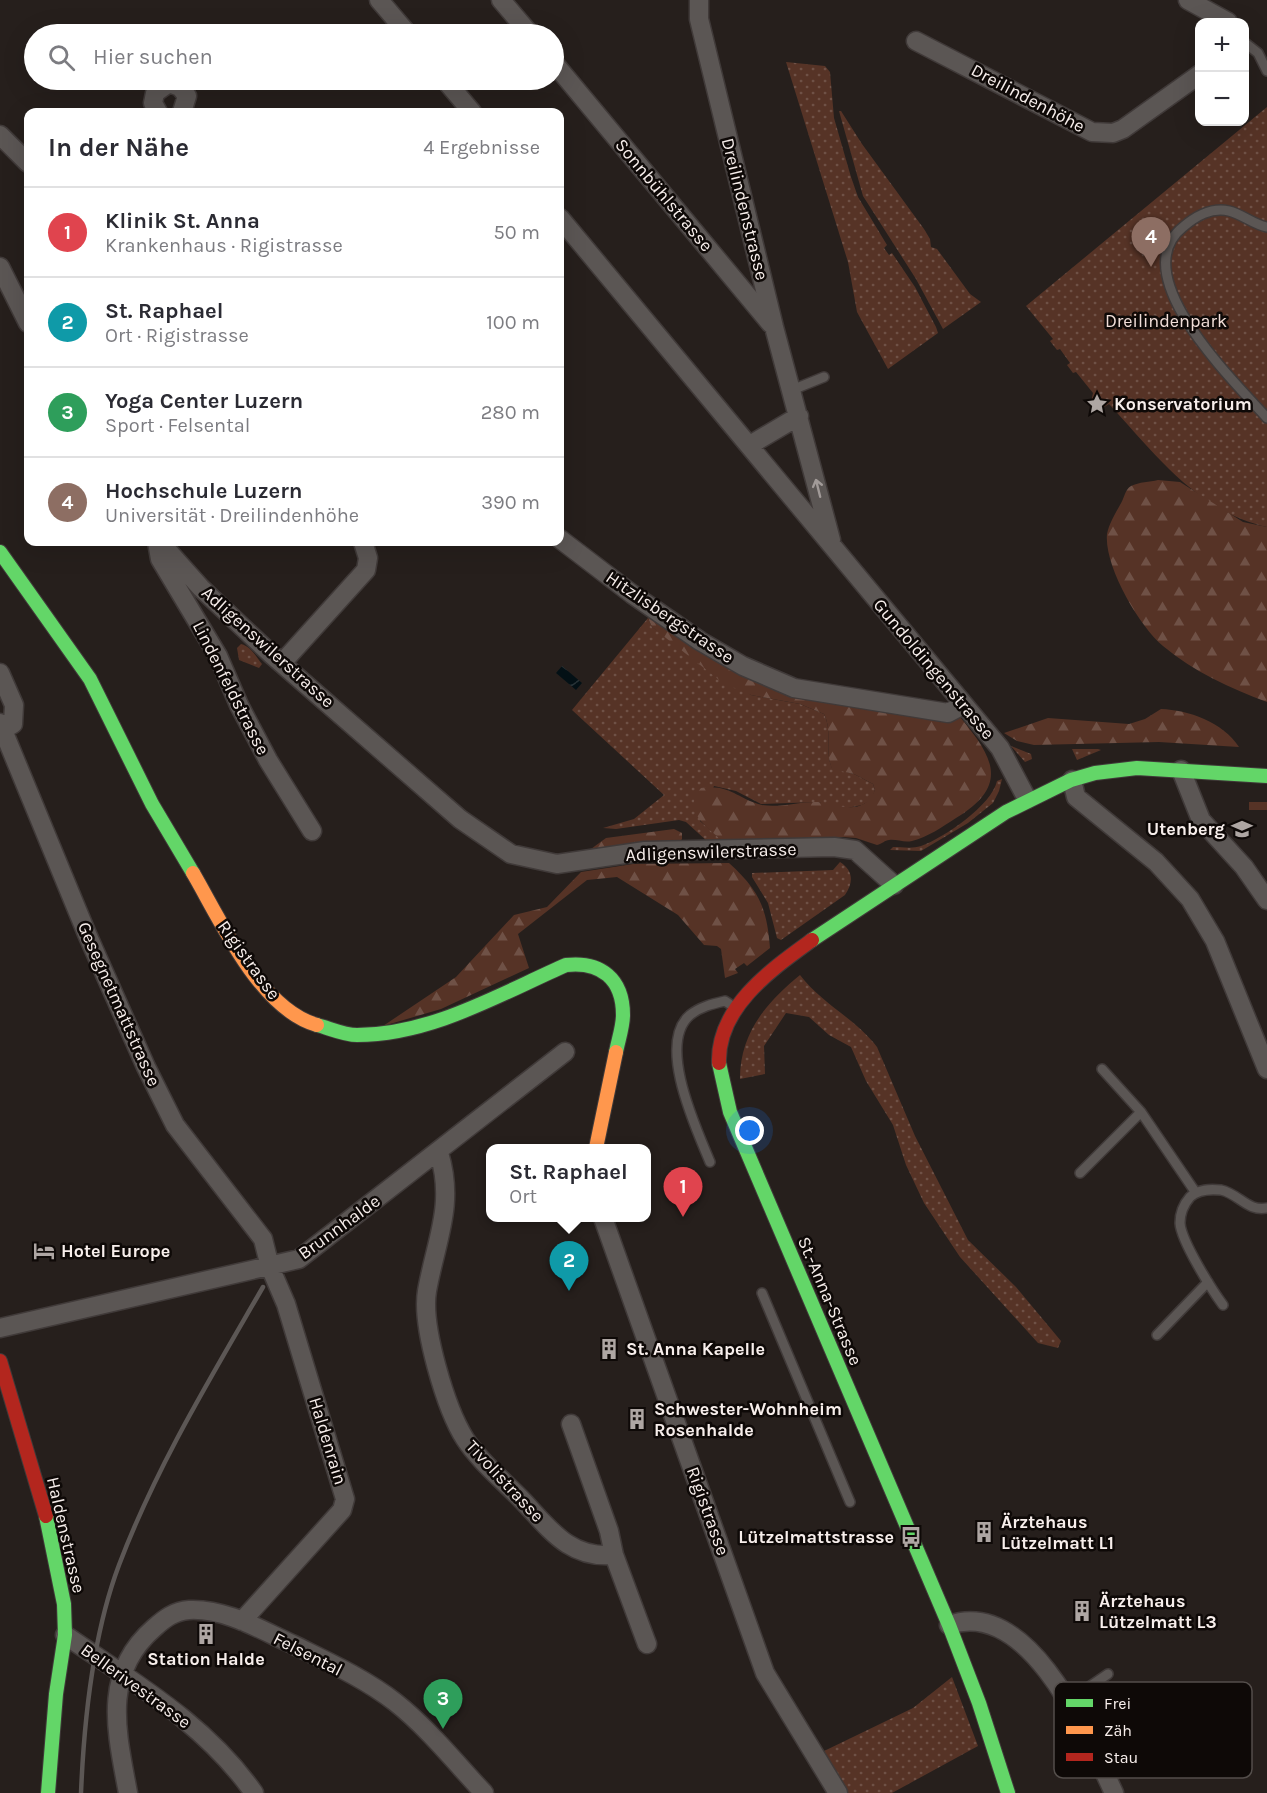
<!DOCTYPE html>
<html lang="de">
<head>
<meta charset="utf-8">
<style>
  body { margin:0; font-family:Karla,sans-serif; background:#f7f7f7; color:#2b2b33 }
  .controls { position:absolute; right:18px; top:18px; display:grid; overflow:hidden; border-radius:12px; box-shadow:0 6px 24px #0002 }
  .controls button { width:54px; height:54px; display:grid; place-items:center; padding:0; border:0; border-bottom:2px solid #e1e1e2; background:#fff; color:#2b2b33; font:30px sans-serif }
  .you { position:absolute; left:750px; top:1131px; width:21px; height:21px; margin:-15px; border:4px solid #fff; border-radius:50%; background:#1a73e8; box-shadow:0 0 0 9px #1a73e833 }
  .badge { display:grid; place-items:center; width:39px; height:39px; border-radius:50%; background:#666265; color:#fff; font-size:20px; font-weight:700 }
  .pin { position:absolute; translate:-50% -50px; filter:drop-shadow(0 2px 3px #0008) }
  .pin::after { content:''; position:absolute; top:32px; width:21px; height:18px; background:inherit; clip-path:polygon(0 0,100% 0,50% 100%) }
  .popup { position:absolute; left:486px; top:1144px; width:165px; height:78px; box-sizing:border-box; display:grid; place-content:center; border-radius:12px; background:#fff; filter:drop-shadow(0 2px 4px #0005); font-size:20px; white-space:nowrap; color:#7c7c81 }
  .popup b { font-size:22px; color:#2b2b33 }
  .popup::after { content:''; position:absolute; left:50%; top:100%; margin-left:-12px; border:12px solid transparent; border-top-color:#fff }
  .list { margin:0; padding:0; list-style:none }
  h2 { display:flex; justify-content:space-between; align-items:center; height:78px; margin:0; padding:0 24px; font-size:26px }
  h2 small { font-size:20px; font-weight:400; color:#7c7c81 }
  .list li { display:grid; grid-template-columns:39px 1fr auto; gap:18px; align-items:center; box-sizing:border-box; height:90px; padding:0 24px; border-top:2px solid #e1e1e2 }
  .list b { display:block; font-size:22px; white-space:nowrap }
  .list p { margin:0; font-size:20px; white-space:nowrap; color:#7c7c81 }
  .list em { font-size:20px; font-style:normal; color:#7c7c81 }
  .icon { flex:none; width:33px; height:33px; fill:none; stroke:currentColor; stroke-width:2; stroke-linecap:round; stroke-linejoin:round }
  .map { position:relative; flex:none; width:1267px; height:1793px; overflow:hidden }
  .search { position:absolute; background:#fff; box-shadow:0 6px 24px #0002; left:24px; top:24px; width:540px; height:66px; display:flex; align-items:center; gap:15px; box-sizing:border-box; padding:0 21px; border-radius:33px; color:#7c7c81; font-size:22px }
  .panel { position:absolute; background:#fff; box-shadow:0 6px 24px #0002; left:24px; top:108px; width:540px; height:438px; border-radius:12px }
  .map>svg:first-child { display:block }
  .grass { fill:url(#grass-dots) }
  .forest { fill:url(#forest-firs) }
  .pitch { fill:#563326 }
  .water { fill:url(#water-waves) }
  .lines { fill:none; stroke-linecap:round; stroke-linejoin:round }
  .lane-casing { stroke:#403a39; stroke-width:12 }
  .street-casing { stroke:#403a39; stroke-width:21 }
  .fast-casing { stroke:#403a39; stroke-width:16 }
  .slow-casing { stroke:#403a39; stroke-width:16 }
  .jam-casing { stroke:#403a39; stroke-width:16 }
  .lane { stroke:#5b5654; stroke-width:9 }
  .street { stroke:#5b5654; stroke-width:18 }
  .fast { stroke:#63d668; stroke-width:14 }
  .slow { stroke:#ff974d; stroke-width:14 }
  .jam { stroke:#b3261e; stroke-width:14 }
  .rail { stroke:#5c5755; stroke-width:4.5 }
  .oneway { stroke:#a19a98 }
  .labels { text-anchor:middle; stroke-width:5; stroke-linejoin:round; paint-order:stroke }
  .street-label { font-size:18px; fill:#f7eeeb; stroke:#0e0907 }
  .park-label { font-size:18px; fill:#f1ded8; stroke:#0e0907 }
  .poi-label { font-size:18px; font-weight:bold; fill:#f7eeeb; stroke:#0e0907; text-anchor:start }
  .key { fill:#0e0907; stroke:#544e4b; stroke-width:1.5 }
  .key-label { font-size:16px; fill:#f7eeeb }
</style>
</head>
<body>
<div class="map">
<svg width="1267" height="1793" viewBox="0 0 1267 1793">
  <defs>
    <pattern id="grass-dots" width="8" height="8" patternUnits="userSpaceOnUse" patternTransform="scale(1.5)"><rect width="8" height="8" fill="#563326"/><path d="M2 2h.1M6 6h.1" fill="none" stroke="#6f5146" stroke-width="1.8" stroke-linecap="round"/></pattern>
    <pattern id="forest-firs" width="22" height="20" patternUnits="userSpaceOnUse" patternTransform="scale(1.5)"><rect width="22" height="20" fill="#563326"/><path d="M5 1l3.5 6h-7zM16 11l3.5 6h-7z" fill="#6f5146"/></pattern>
    <pattern id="water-waves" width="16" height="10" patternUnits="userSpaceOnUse" patternTransform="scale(1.5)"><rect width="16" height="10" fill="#031015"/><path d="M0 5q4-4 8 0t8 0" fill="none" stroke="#283337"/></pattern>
  </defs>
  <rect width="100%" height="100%" fill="#261f1c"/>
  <!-- grass -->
  <path class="grass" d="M 786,62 L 825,66 L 830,72 L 834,118 L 851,177 L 858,197 L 887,245 L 884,248 L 889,255 L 892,253 L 915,287 L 936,327 L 938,333 L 888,369 L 857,312 L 848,262 Z
    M 1267,107 L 1267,527 C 1198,512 1155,454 1109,404 L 1101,409 L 1091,402 L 1093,393 L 1076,372 L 1073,373 L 1067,365 L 1070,363 L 1060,349 L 1057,350 L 1050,341 L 1053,339 L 1026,306 Z
    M 839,111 L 841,111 L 862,144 L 924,229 L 930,239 L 931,247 L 937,249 L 970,294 L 981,302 L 943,329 L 916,279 L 863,196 Z
    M 648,618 L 652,627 L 751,695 L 800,704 L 824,714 C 833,732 824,750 832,768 L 854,774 L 873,784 L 875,790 L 871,800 L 862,805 L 842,809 L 818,802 L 761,804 L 736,791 L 714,786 L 700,821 L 724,842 L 708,842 L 686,822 L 679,820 L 616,829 L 603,828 L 634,819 L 664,795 L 572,710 Z
    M 241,644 C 252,647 256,657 262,664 L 259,668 L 239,660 L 237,648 Z
    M 1011,746 L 1031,754 L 1032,759 L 1025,762 Z
    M 1072,749 L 1098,749 L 1101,750 L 1077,760 Z
    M 1002,779 L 999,791 L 993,803 L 968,823 L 921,851 L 890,850 L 893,847 C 902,847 912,849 921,846 C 944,838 992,805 997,781 Z
    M 840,862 C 853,870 854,882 845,895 L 781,940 L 777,938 L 768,903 L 752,877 L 752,873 L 833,870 Z
    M 800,975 C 822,1004 856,1019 877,1047 L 915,1136 L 968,1240 L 1016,1287 L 1061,1341 L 1058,1348 L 1038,1343 L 960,1257 L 924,1203 L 906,1165 L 893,1125 L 866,1081 L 851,1047 L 829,1035 L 809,1017 L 786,1013 L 764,1046 L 765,1074 L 740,1079 C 740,1033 766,1003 800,975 Z
    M 952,1677 L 978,1746 L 892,1793 L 848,1793 L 822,1752 L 913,1708 Z"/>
  <!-- forest -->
  <path class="forest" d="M 1158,480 L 1180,482 L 1243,522 L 1267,527 L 1267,702 C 1230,688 1194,672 1163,646 C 1139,626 1104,566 1107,534 C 1109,524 1115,514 1120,505 C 1124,499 1125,489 1131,486 C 1139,482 1150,482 1158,480 Z
    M 652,613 L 762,679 L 955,711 C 990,753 1014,783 956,818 C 942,827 928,837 912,841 C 904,843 897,839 889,840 C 885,840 882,844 877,845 L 856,838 L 843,837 L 724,842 C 707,827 681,811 701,788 C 732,784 738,800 762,805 C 781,808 800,801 818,802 C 840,805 863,817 875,790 L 873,784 L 854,774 L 832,769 C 824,750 833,732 824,714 L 800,704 L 751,695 L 723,683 L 652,627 L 648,618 Z
    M 1161,709 C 1188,710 1223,722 1239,747 L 1159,742 L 1034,745 L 1017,741 L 1004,733 L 1048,718 L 1129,724 L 1145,719 Z
    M 674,829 L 682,833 L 682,839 L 679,843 L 584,854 L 606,838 Z
    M 729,863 C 759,890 767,908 770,948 L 747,966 L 744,963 L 735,969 L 738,973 L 725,978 L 721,949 L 717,946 L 704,945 L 678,915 L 617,877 L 587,880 L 518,934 L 529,968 L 441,1009 L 383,1026 L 456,977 L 514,915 L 547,907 L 581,872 L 633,864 Z"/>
  <!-- pitch -->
  <path class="pitch" d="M 1249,802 L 1267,802 L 1267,810 L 1249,810 Z"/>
  <!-- water -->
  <path class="water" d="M 562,666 L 582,683 L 576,690 L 556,673 Z"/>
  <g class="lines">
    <defs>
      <path id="lane" d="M 1244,42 L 1258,53 L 1267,71
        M 1267,227 C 1254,225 1242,214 1229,211 C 1211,207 1196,216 1183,227 C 1123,275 1235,382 1267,418
        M 792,390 L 824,377
        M 1102,1069 L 1141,1112 L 1196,1193
        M 710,1162 C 697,1130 656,1044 690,1015 C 700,1007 712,1004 725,1001 L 734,1007
        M 1080,1173 L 1141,1112
        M 762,1293 L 850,1502
        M 1223,1305 C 1212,1290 1181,1241 1180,1223 C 1180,1214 1184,1204 1190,1197 C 1198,1189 1210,1189 1221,1190 C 1239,1194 1248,1212 1267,1208
        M 1157,1335 L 1208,1282
        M 1067,1702 L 1108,1674"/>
      <path id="street" d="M 379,0 L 408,34
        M 501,0 L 530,34
        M 699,0 L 699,19 L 774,327 L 831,540
        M 1188,0 L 1228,22
        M 916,41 L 1092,132 L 1113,133 L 1123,129 L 1200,74
        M 554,63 L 771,324
        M 445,80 L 472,112
        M 158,112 L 153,103 L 155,93 L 169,83 L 180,87 L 187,96 L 182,112
        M 0,135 L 28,163
        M 560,218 L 1000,748 L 1027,799
        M 0,267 L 28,323
        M 750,445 L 799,416
        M 560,539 L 632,594 L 700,641 L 743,666 L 794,688 L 948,713 L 963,705
        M 157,542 L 160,559 L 218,656 L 239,705 L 268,760 L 312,831
        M 160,542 L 201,588 L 272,655 L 460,819 L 511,854 L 557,864 L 645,851 L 834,847 L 855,850 L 894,885
        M 282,663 L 366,570 L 368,558 L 363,542
        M 0,673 L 14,705 L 13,724 L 3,730
        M 0,723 L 87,934 L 146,1067 L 175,1125 L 263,1239 L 270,1267 L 286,1304 L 345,1499 L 342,1510 L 242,1621
        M 1181,770 L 1201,820 L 1244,867 L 1267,900
        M 1072,780 L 1076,797 L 1156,862 L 1190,899 L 1215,941 L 1267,1069
        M 439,1153 C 455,1205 436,1240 427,1291 C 421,1326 446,1409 465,1439 C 480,1462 505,1482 524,1502 C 551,1531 571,1559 614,1555 L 647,1644
        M 603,1218 L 765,1673 L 838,1793
        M 0,1328 L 299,1259 L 565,1052
        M 571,1424 L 609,1531 L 614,1555
        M 949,1625 C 1030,1597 1088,1737 1114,1793
        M 65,1635 C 133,1682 206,1724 254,1793
        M 128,1793 C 117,1733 101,1674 154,1628 C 164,1619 174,1611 189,1610 C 225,1608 261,1630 292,1644 C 326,1661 364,1678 395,1702 C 428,1728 455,1762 484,1793"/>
      <path id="fast" d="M 0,552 L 90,679 L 152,804 L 193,873
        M 812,940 L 1006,812 L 1071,780 L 1095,773 L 1137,768 L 1267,776
        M 317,1025 C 329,1028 344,1035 357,1035 C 431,1035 500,994 566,965 C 601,961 623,979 623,1015 C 623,1027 618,1041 616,1052
        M 719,1063 L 730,1112 L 949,1625 L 979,1703 L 1008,1793
        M 46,1516 L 64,1604 L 65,1635 L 56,1694 L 48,1793"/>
      <path id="slow" d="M 193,873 C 221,921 260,1009 317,1025
        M 596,1148 L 616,1052"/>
      <path id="jam" d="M 719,1063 C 717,1007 772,969 812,940
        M 0,1361 L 46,1516"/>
    </defs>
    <!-- lane casing -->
    <use href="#lane" class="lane-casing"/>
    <!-- street casing -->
    <use href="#street" class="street-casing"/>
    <!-- fast casing -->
    <use href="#fast" class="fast-casing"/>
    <!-- slow casing -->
    <use href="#slow" class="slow-casing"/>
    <!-- jam casing -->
    <use href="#jam" class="jam-casing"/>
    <!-- lane -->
    <use href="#lane" class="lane"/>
    <!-- street -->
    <use href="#street" class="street"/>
    <!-- fast -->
    <use href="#fast" class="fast"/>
    <!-- slow -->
    <use href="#slow" class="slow"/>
    <!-- jam -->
    <use href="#jam" class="jam"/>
    <!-- rail -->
    <path class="rail" d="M 81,1793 C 84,1720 93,1634 119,1565 C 156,1467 211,1377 263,1287"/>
  </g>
  <!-- one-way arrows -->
  <defs><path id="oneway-shaft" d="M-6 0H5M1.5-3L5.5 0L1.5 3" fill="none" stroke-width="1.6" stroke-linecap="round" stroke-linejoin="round" transform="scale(1.5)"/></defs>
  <use class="oneway" href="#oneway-shaft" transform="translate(818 488) rotate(-104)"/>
  <!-- icons -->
  <defs>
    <symbol id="sight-bare" viewBox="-9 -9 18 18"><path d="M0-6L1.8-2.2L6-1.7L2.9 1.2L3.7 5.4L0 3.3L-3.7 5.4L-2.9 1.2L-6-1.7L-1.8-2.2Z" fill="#aea6a3" stroke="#0e0907" stroke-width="2.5" paint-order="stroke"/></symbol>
    <symbol id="school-bare" viewBox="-9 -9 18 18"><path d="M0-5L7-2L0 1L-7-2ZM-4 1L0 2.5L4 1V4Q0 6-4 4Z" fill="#aea6a3" stroke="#0e0907" stroke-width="2.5" paint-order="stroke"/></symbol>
    <symbol id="hotel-bare" viewBox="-9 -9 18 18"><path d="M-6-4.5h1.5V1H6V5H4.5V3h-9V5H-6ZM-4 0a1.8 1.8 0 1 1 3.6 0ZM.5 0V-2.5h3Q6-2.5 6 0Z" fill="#aea6a3" stroke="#0e0907" stroke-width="2.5" paint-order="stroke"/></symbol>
    <symbol id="building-bare" viewBox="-9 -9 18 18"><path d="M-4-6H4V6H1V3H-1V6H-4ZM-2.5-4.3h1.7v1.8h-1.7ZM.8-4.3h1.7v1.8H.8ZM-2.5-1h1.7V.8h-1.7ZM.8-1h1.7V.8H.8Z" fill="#aea6a3" stroke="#0e0907" stroke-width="2.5" paint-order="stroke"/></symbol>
    <symbol id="bus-bare" viewBox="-9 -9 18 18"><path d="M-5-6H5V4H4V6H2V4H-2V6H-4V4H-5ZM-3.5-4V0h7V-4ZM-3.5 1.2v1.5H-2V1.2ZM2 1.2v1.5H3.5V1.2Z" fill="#aea6a3" stroke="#0e0907" stroke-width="2.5" paint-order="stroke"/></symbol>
  </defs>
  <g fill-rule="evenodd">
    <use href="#sight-bare" x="1082" y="389" width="30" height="30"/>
    <use href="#school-bare" x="1227" y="814" width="30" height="30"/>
    <use href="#hotel-bare" x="29" y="1236" width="30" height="30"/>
    <use href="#building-bare" x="594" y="1334" width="30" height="30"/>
    <use href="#building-bare" x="622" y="1404" width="30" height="30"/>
    <use href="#building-bare" x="969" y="1517" width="30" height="30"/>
    <use href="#bus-bare" x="896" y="1522" width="30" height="30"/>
    <use href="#building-bare" x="1067" y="1596" width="30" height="30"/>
    <use href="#building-bare" x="191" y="1619" width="30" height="30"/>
  </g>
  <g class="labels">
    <!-- street labels -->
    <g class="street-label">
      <text transform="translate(1028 98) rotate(28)" y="6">Dreilindenhöhe</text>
      <text transform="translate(664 195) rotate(50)" y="6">Sonnbühlstrasse</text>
      <text transform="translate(745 209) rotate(76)" y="6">Dreilindenstrasse</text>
      <text transform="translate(670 617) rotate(34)" y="6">Hitzlisbergstrasse</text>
      <text transform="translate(268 647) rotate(42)" y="6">Adligenswilerstrasse</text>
      <text transform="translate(934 669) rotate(50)" y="6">Gundoldingenstrasse</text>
      <text transform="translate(231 688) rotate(63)" y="6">Lindenfeldstrasse</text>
      <text transform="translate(711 852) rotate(-2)" y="6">Adligenswilerstrasse</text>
      <text transform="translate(249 960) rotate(54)" y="6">Rigistrasse</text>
      <text transform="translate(119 1004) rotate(66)" y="6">Gesegnetmattstrasse</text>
      <text transform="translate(339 1227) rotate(-36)" y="6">Brunnhalde</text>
      <text transform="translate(830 1301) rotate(67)" y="6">St.-Anna-Strasse</text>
      <text transform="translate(328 1441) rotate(73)" y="6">Haldenrain</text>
      <text transform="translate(505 1481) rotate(47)" y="6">Tivolistrasse</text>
      <text transform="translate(708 1511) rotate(70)" y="6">Rigistrasse</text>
      <text transform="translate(66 1535) rotate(77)" y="6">Haldenstrasse</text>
      <text transform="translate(308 1654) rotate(27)" y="6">Felsental</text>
      <text transform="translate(136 1686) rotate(36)" y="6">Bellerivestrasse</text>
    </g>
    <!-- park labels -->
    <g class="park-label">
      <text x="1166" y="327">Dreilindenpark</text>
    </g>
    <!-- poi labels -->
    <g class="poi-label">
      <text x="1114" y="410">Konservatorium</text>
      <text x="1225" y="835" text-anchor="end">Utenberg</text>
      <text x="61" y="1257">Hotel Europe</text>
      <text x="626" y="1355">St. Anna Kapelle</text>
      <text x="654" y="1415">Schwester-Wohnheim<tspan x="654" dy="21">Rosenhalde</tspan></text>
      <text x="1001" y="1528">Ärztehaus<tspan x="1001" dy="21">Lützelmatt L1</tspan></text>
      <text x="894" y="1543" text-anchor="end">Lützelmattstrasse</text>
      <text x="1099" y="1607">Ärztehaus<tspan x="1099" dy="21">Lützelmatt L3</tspan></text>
      <text x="206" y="1665" text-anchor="middle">Station Halde</text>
    </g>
  </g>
  <!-- legend -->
  <rect x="1054" y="1682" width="198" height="96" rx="9" class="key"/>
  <rect x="1066" y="1699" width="27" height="8" fill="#63d668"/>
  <rect x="1066" y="1726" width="27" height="8" fill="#ff974d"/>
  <rect x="1066" y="1753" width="27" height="8" fill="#b3261e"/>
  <g class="key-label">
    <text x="1104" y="1709">Frei</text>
    <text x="1104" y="1736">Zäh</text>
    <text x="1104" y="1763">Stau</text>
  </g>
</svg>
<div class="controls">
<button>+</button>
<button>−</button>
</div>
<div class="you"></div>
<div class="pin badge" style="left:683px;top:1217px;background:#e0444e">1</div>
<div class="pin badge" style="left:569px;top:1291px;background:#0f9aa8">2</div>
<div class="popup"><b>St. Raphael</b>Ort</div>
<div class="pin badge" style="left:443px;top:1729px;background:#2e9e5b">3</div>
<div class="pin badge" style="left:1151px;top:267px;background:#8d6e63">4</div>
<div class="search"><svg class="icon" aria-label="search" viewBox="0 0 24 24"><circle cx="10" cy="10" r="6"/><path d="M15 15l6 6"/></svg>Hier suchen</div>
<section class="panel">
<h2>In der Nähe<small>4 Ergebnisse</small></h2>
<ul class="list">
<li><span class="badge" style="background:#e0444e">1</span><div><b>Klinik St. Anna</b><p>Krankenhaus · Rigistrasse</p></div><em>50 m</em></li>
<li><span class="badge" style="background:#0f9aa8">2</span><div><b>St. Raphael</b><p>Ort · Rigistrasse</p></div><em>100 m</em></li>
<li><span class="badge" style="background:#2e9e5b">3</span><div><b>Yoga Center Luzern</b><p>Sport · Felsental</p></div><em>280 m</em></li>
<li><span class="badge" style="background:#8d6e63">4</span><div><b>Hochschule Luzern</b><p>Universität · Dreilindenhöhe</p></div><em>390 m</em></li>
</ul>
</section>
</div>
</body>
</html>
